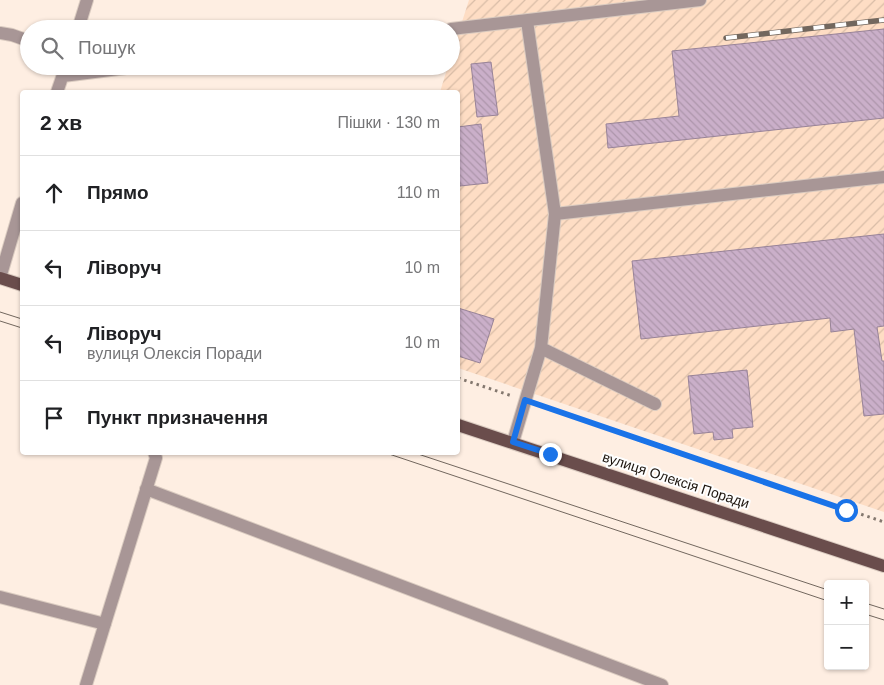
<!DOCTYPE html>
<html lang="uk">
<head>
<meta charset="utf-8">
<style>
  body { margin:0; font-family:Arial,sans-serif; background:#f2f2f2; color:#202124 }
  .controls { position:absolute; right:15px; bottom:15px; display:grid; overflow:hidden; border-radius:5px; box-shadow:0 1px 4px #0004 }
  .controls button { width:45px; height:45px; display:grid; place-items:center; padding:0; border:0; border-bottom:1px solid #e0e0e0; background:#fff; color:#202124; font:25px sans-serif }
  .stop { position:absolute; width:15px; height:15px; margin:-11px; border:4px solid #1a73e8; border-radius:50%; background:#fff }
  .stop.end { background:#1a73e8; border-color:#fff; box-shadow:0 1px 5px #0008 }
  .list { margin:0; padding:0; list-style:none }
  h2 { display:flex; justify-content:space-between; align-items:center; height:65px; margin:0; padding:0 20px; font-size:21px }
  h2 small { font-size:16px; font-weight:400; color:#757577 }
  .list li { display:grid; grid-template-columns:32px 1fr auto; gap:15px; align-items:center; box-sizing:border-box; height:75px; padding:0 20px; border-top:1px solid #e0e0e0 }
  .list b { display:block; font-size:19px; white-space:nowrap }
  .list p { margin:0; font-size:16px; white-space:nowrap; color:#757577 }
  .list em { font-size:16px; font-style:normal; color:#757577 }
  .icon { flex:none; width:28px; height:28px; fill:none; stroke:currentColor; stroke-width:2; stroke-linecap:round; stroke-linejoin:round }
  .map { position:relative; flex:none; width:884px; height:685px; overflow:hidden }
  .search { position:absolute; background:#fff; box-shadow:0 1px 4px #0004; left:20px; top:20px; width:440px; height:55px; display:flex; align-items:center; gap:12px; box-sizing:border-box; padding:0 18px; border-radius:28px; color:#757577; font-size:19px }
  .panel { position:absolute; background:#fff; box-shadow:0 1px 4px #0004; left:20px; top:90px; width:440px; height:365px; border-radius:5px }
  .map>svg:first-child { display:block }
  .industrial { fill:url(#industrial-furrows) }
  .building { fill:url(#building-back-hatch); stroke:#988398 }
  .lines { fill:none; stroke-linecap:round; stroke-linejoin:round }
  .minor-casing { stroke:#dacbc0; stroke-width:14 }
  .major-casing { stroke:#dacbc0; stroke-width:14 }
  .path { stroke:#84786f; stroke-width:3; stroke-dasharray:2.5 4; stroke-linecap:butt }
  .minor { stroke:#a89696; stroke-width:12 }
  .major { stroke:#6a4d4c; stroke-width:12 }
  .tram { stroke:#72675e; stroke-width:1 }
  .rail-casing { stroke:#72675e; stroke-width:5.5 }
  .rail { stroke:#fefefe; stroke-width:4; stroke-dasharray:11; stroke-linecap:butt }
  .route { stroke:#1a73e8; stroke-width:6 }
  .labels { text-anchor:middle; stroke-width:4; stroke-linejoin:round; paint-order:stroke }
  .street-label { font-size:14px; fill:#1d150e; stroke:#fefefe }
</style>
</head>
<body>
<div class="map">
<svg width="884" height="685" viewBox="0 0 884 685">
  <defs>
    <pattern id="industrial-furrows" width="10" height="10" patternUnits="userSpaceOnUse" patternTransform="scale(1.25)"><rect width="10" height="10" fill="#feddc4"/><path d="M-1 1l2-2M0 10L10 0M9 11l2-2" fill="none" stroke="#d9bda7"/></pattern>
    <pattern id="building-back-hatch" width="6" height="6" patternUnits="userSpaceOnUse" patternTransform="scale(1.25)"><rect width="6" height="6" fill="#caafc9"/><path d="M-1 5l2 2M0 0l6 6M5-1l2 2" fill="none" stroke="#ad96ab"/></pattern>
  </defs>
  <rect width="100%" height="100%" fill="#feeee2"/>
  <!-- industrial -->
  <path class="industrial" d="M 469,0 L 884,0 L 884,512 L 458,368 L 458,92 L 440,92 L 448,66 L 451,66 L 451,56 Z"/>
  <!-- building -->
  <path class="building" d="M 884,29 L 884,118 L 608,148 L 606,124 L 679,116 L 672,51 Z
    M 491,62 L 498,115 L 477,117 L 471,64 Z
    M 481,124 L 488,183 L 460,186 L 458,161 L 458,127 Z
    M 884,234 L 884,326 L 877,327 L 882,361 L 884,361 L 884,414 L 864,416 L 854,329 L 831,332 L 830,318 L 641,339 L 632,261 Z
    M 458,308 L 494,319 L 480,363 L 458,356 Z
    M 747,370 L 753,427 L 732,429 L 733,438 L 714,440 L 713,432 L 694,434 L 688,376 Z"/>
  <g class="lines">
    <defs>
      <path id="minor" d="M 78,29 L 87,0
        M 451,29 L 700,0
        M 0,33 L 12,35 L 29,41
        M 63,76 L 142,66
        M 57,92 L 66,66
        M 555,214 L 884,177
        M 0,278 L 22,203
        M 541,348 L 655,404
        M 513,442 L 541,348 L 555,214 L 527,21
        M 146,489 L 662,685
        M 0,597 L 105,624
        M 86,685 L 156,458 L 154,452"/>
      <path id="major" d="M 0,278 L 22,285
        M 458,425 L 884,566"/>
    </defs>
    <!-- minor casing -->
    <use href="#minor" class="minor-casing"/>
    <!-- major casing -->
    <use href="#major" class="major-casing"/>
    <!-- path -->
    <path class="path" d="M 458,378 L 512,396
      M 541,406 L 884,522"/>
    <!-- minor -->
    <use href="#minor" class="minor"/>
    <!-- major -->
    <use href="#major" class="major"/>
    <!-- tram -->
    <path class="tram" d="M 0,312 L 22,319
      M 0,321 L 22,328
      M 383,452 L 828,601
      M 412,452 L 828,590
      M 865,603 L 884,609
      M 865,614 L 884,620"/>
    <defs>
      <path id="rail" d="M 726,38 L 884,20"/>
    </defs>
    <!-- rail casing -->
    <use href="#rail" class="rail-casing"/>
    <!-- rail -->
    <use href="#rail" class="rail"/>
  </g>
  <g class="lines">
    <!-- route -->
    <path class="route" d="M 550,454 L 513,442 L 525,400 L 846,510"/>
  </g>
  <g class="labels">
    <!-- street labels -->
    <g class="street-label">
      <text transform="translate(676 480) rotate(18)" y="5">вулиця Олексія Поради</text>
    </g>
  </g>
</svg>
<div class="controls">
<button>+</button>
<button>−</button>
</div>
<div class="stop" style="left:846px;top:510px"></div>
<div class="stop end" style="left:550px;top:454px"></div>
<div class="search"><svg class="icon" aria-label="search" viewBox="0 0 24 24"><circle cx="10" cy="10" r="6"/><path d="M15 15l6 6"/></svg>Пошук</div>
<section class="panel">
<h2>2 хв<small>Пішки · 130 m</small></h2>
<ul class="list">
<li><svg class="icon" aria-label="ahead" viewBox="0 0 24 24"><path d="M12 20V5M6 11l6-6 6 6"/></svg><div><b>Прямо</b></div><em>110 m</em></li>
<li><svg class="icon" aria-label="left" viewBox="0 0 24 24"><path d="M17 20v-9H6M10 6l-5 5 5 5"/></svg><div><b>Ліворуч</b></div><em>10 m</em></li>
<li><svg class="icon" aria-label="left" viewBox="0 0 24 24"><path d="M17 20v-9H6M10 6l-5 5 5 5"/></svg><div><b>Ліворуч</b><p>вулиця Олексія Поради</p></div><em>10 m</em></li>
<li><svg class="icon" aria-label="arrive" viewBox="0 0 24 24"><path d="M6 21V4h12l-3 4 3 4H6"/></svg><div><b>Пункт призначення</b></div></li>
</ul>
</section>
</div>
</body>
</html>
